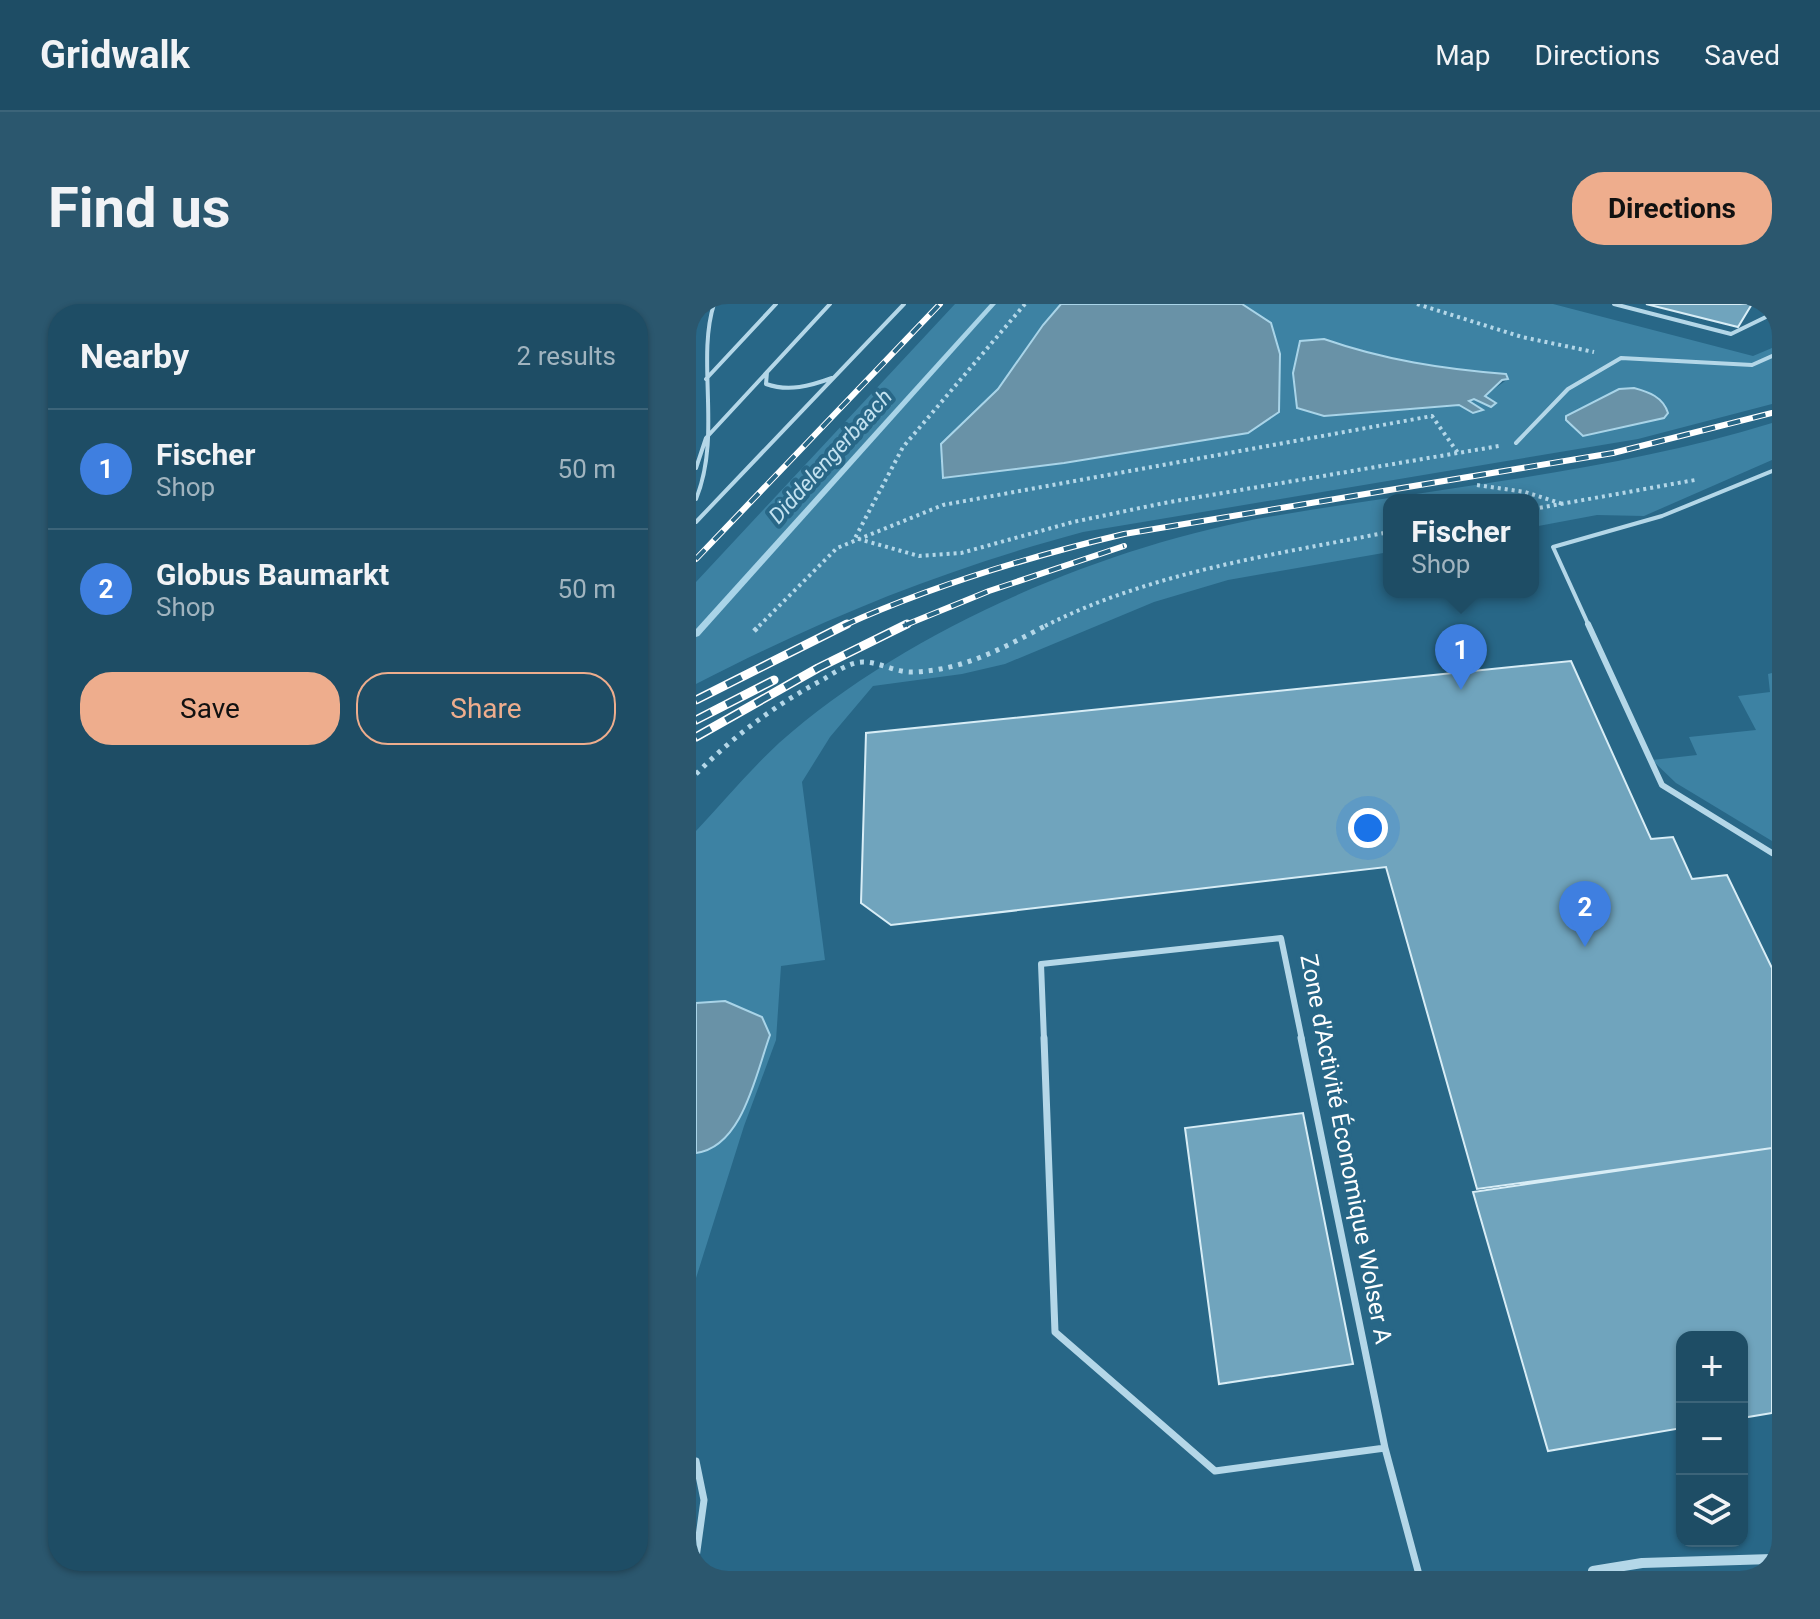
<!DOCTYPE html>
<html lang="en">
<head>
<meta charset="utf-8">
<style>
  body { margin:0; font-family:Roboto,sans-serif; background:#2b576e; color:#f1f3f6 }
  .controls { position:absolute; right:24px; bottom:24px; display:grid; overflow:hidden; border-radius:16px; box-shadow:0 2px 6px #0004 }
  .controls button { width:72px; height:72px; display:grid; place-items:center; padding:0; border:0; border-bottom:2px solid #3c6479; background:#1e4d65; color:#f1f3f6; font:40px sans-serif }
  .you { position:absolute; left:672px; top:524px; width:28px; height:28px; margin:-20px; border:6px solid #fff; border-radius:50%; background:#1a73e8; box-shadow:0 0 0 12px #1a73e833 }
  .badge { display:grid; place-items:center; width:52px; height:52px; border-radius:50%; background:#eead8d; color:#fff; font-size:26px; font-weight:700 }
  .pin { position:absolute; translate:-50% -66px; filter:drop-shadow(0 2px 4px #0008) }
  .pin::after { content:''; position:absolute; top:42px; width:28px; height:24px; background:inherit; clip-path:polygon(0 0,100% 0,50% 100%) }
  .popup { position:absolute; left:687px; top:190px; width:156px; height:104px; box-sizing:border-box; display:grid; place-content:center; border-radius:16px; background:#1e4d65; filter:drop-shadow(0 2px 6px #0005); font-size:26px; white-space:nowrap; color:#a1b4bf }
  .popup b { font-size:30px; color:#f1f3f6 }
  .popup::after { content:''; position:absolute; left:50%; top:100%; margin-left:-16px; border:16px solid transparent; border-top-color:#1e4d65 }
  .list { margin:0; padding:0; list-style:none }
  h2 { display:flex; justify-content:space-between; align-items:center; height:104px; margin:0; padding:0 32px; font-size:34px }
  h2 small { font-size:26px; font-weight:400; color:#a1b4bf }
  .list li { display:grid; grid-template-columns:52px 1fr auto; gap:24px; align-items:center; box-sizing:border-box; height:120px; padding:0 32px; border-top:2px solid #3c6479 }
  .list b { display:block; font-size:30px; white-space:nowrap }
  .list p { margin:0; font-size:26px; white-space:nowrap; color:#a1b4bf }
  .list em { font-size:26px; font-style:normal; color:#a1b4bf }
  .actions { display:flex; gap:16px; padding:24px 32px }
  .actions a { flex:1; padding:18px 0; border:2px solid #eead8d; border-radius:32px; text-align:center; font-size:28px; color:#eead8d }
  .actions .main { background:#eead8d; color:#111 }
  .icon { flex:none; width:44px; height:44px; fill:none; stroke:currentColor; stroke-width:2; stroke-linecap:round; stroke-linejoin:round }
  .map { position:relative; flex:none; width:1076px; height:1267px; overflow:hidden; border-radius:32px }
  header { display:flex; align-items:center; gap:48px; box-sizing:border-box; height:112px; padding:0 40px; background:#1e4d65; border-bottom:2px solid #3c6479 }
  header strong { font-size:38px }
  nav { display:flex; gap:44px; margin-inline-start:auto; font-size:28px }
  .intro { display:flex; align-items:center; justify-content:space-between; box-sizing:border-box; height:192px; padding:0 48px }
  h1 { margin:0; font-size:56px }
  .button { padding:20px 36px; border-radius:32px; background:#eead8d; color:#111; font-size:28px; font-weight:700 }
  main { display:flex; gap:48px; padding:0 48px }
  aside { flex:1; background:#1e4d65; border-radius:32px; box-shadow:0 2px 6px #0004 }
  .map>svg:first-child { display:block }
  .green { fill:#3d82a3; fill-rule:evenodd }
  .water { fill:#6992a7; stroke:#a9d4e8; stroke-width:2 }
  .lines { fill:none; stroke-linecap:round; stroke-linejoin:round }
  .stream { fill:#a9d4e8; fill-rule:evenodd }
  .building { fill:#70a4bd; stroke:#d8edf6; stroke-width:2 }
  .path-far1 { stroke:#b4d7e8; stroke-width:4; stroke-dasharray:3 4; stroke-linecap:butt }
  .path { stroke:#b4d7e8; stroke-width:5; stroke-dasharray:4 6; stroke-linecap:butt }
  .service-far2 { stroke:#b4d7e8; stroke-width:4 }
  .service-far1 { stroke:#b4d7e8; stroke-width:6 }
  .service { stroke:#b4d7e8; stroke-width:7 }
  .minor { stroke:#b4d7e8; stroke-width:10 }
  .rail-far1-casing { stroke:#fff; stroke-width:6 }
  .rail-casing { stroke:#fff; stroke-width:9 }
  .rail-far1 { stroke:#286787; stroke-width:4; stroke-dasharray:13; stroke-linecap:butt }
  .rail { stroke:#286787; stroke-width:6; stroke-dasharray:17; stroke-linecap:butt }
  .labels { text-anchor:middle; stroke-width:8; stroke-linejoin:round; paint-order:stroke }
  .far-water-label { font-size:22px; font-style:italic; fill:#c3e2f0; stroke:#286787 }
  .street-label { font-size:24px; fill:#fff; stroke:#286787 }
</style>
</head>
<body>
<header>
<strong>Gridwalk</strong>
<nav><a>Map</a><a>Directions</a><a>Saved</a></nav>
</header>
<div class="intro"><h1>Find us</h1><a class="button">Directions</a></div>
<main>
<aside>
<h2>Nearby<small>2 results</small></h2>
<ul class="list">
<li><span class="badge" style="background:#3f7fe0">1</span><div><b>Fischer</b><p>Shop</p></div><em>50 m</em></li>
<li><span class="badge" style="background:#3f7fe0">2</span><div><b>Globus Baumarkt</b><p>Shop</p></div><em>50 m</em></li>
</ul>
<div class="actions"><a class="main">Save</a><a>Share</a></div>
</aside>
<div class="map">
<svg width="1076" height="1267" viewBox="0 0 1076 1267">
  <rect width="100%" height="100%" fill="#286787"/>
  <!-- green -->
  <path class="green" d="M 259,0 L 365,0 L 347,21 L 302,85 L 245,140 L 248,173 L 368,159 L 552,129 L 575,19 L 546,0 L 857,0 L 1057,52 L 1076,44 L 1076,100 L 942,135 L 387,228 C 246,266 130,313 0,380 L 0,278 ZM 628,35 C 688,56 747,65 810,70 L 812,75 L 788,92 L 772,97 L 786,105 L 777,109 L 763,101 L 628,112 ZM 938,84 L 968,114 L 888,132 L 871,112 L 923,86 Z
    M 1076,119 L 1076,156 L 948,212 L 901,211 L 837,223 L 837,196 L 693,196 L 693,248 L 532,276 L 458,298 L 309,360 L 266,370 L 177,382 L 134,433 L 106,478 L 129,656 L 85,662 L 80,736 L 48,822 L 0,974 L 0,527 C 27,498 54,466 83,439 C 211,325 410,241 578,212 C 744,183 914,169 1076,119 Z
    M 1076,369 L 1076,537 L 980,479 L 956,456 L 1001,451 L 993,433 L 1060,426 L 1042,392 L 1074,388 L 1072,370 Z"/>
  <!-- water -->
  <path class="water" d="M 365,0 L 546,0 L 575,19 L 584,50 L 583,108 L 552,129 L 368,159 L 247,174 L 245,140 L 302,85 L 347,21 Z
    M 628,35 C 688,56 747,65 810,70 L 812,75 L 806,76 L 789,92 L 800,99 L 795,103 L 778,95 L 773,97 L 787,106 L 777,109 L 763,101 L 628,112 L 601,104 L 597,69 L 604,37 Z
    M 938,84 C 953,88 967,93 972,109 L 968,114 L 887,132 L 870,116 L 870,112 L 923,85 Z
    M 29,697 L 66,713 L 74,731 C 60,769 47,843 0,849 L 0,699 Z"/>
  <g class="lines">
    <!-- stream -->
    <path class="stream" d="M 294,0 L 300,0 L 3,332 L 0,333 L 0,325 Z"/>
  </g>
  <!-- building -->
  <path class="building" d="M 950,0 L 1056,0 L 1042,23 Z
    M 875,357 L 955,535 L 977,533 L 996,575 L 1031,571 L 1076,664 L 1076,844 L 781,885 L 690,563 L 195,621 L 165,599 L 170,429 Z
    M 607,809 L 657,1060 L 523,1080 L 489,824 Z
    M 1076,844 L 1076,1109 L 1046,1114 L 1046,1033 L 986,1033 L 986,1124 L 852,1147 L 777,888 Z"/>
  <g class="lines">
    <!-- path-far1 -->
    <path class="path-far1" d="M 329,0 L 207,143 L 159,234 L 223,252 L 265,249 L 377,218 L 468,199 L 803,142
      M 721,0 L 826,33 L 898,48
      M 781,181 L 829,188 L 867,200
      M 837,205 L 999,176
      M 63,322 L 141,244 L 247,201 L 736,112 L 762,149
      M 349,322 C 456,268 576,251 693,228"/>
    <!-- path -->
    <path class="path" d="M 58,327 L 65,320
      M 0,470 C 39,431 79,401 128,375 C 139,368 154,358 167,358 C 183,358 199,368 215,368 C 268,367 308,343 353,320"/>
    <!-- service-far2 -->
    <path class="service-far2" d="M 918,0 L 1035,30 L 1076,10
      M 71,68 L 70,80 C 93,88 114,82 136,74
      M 10,75 L 80,0
      M 820,139 L 872,85 L 925,54 L 1056,61 L 1076,52
      M 0,164 L 10,134 L 134,0
      M 0,195 C 26,132 0,56 18,0
      M 0,218 L 208,0
      M 893,322 L 857,243 L 966,212 L 1076,167"/>
    <!-- service-far1 -->
    <path class="service-far1" d="M 892,320 L 966,481 L 1076,549
      M 348,736 L 345,660 L 585,634 L 606,736"/>
    <!-- service -->
    <path class="service" d="M 348,734 L 359,1028 L 519,1167 L 689,1144
      M 605,734 L 689,1144
      M 689,1144 L 722,1267
      M 0,1157 L 8,1196 L 0,1254"/>
    <!-- minor -->
    <path class="minor" d="M 897,1267 L 946,1259 L 1076,1255"/>
    <defs>
      <path id="rail-far1" d="M 0,255 L 244,0
        M 147,322 C 237,281 332,253 428,230 L 917,149 L 1076,109
        M 207,322 L 293,287 L 428,242"/>
      <path id="rail" d="M 0,396 L 151,320
        M 0,416 L 78,376
        M 0,433 L 122,364 L 211,320"/>
    </defs>
    <!-- rail-far1 casing -->
    <use href="#rail-far1" class="rail-far1-casing"/>
    <!-- rail casing -->
    <use href="#rail" class="rail-casing"/>
    <!-- rail-far1 -->
    <use href="#rail-far1" class="rail-far1"/>
    <!-- rail -->
    <use href="#rail" class="rail"/>
  </g>
  <g class="labels">
    <!-- far-water labels -->
    <g class="far-water-label">
      <text transform="translate(134 152) rotate(-48)" y="8">Diddelengerbaach</text>
    </g>
    <!-- street labels -->
    <g class="street-label">
      <text transform="translate(650 845) rotate(79)" y="8">Zone d'Activité Économique Wolser A</text>
    </g>
  </g>
</svg>
<div class="controls">
<button>+</button>
<button>−</button>
<button><svg class="icon" aria-label="layers" viewBox="0 0 24 24"><path d="M12 4l9 5-9 5-9-5zM3 14l9 5 9-5"/></svg></button>
</div>
<div class="you"></div>
<div class="pin badge" style="left:765px;top:386px;background:#3f7fe0">1</div>
<div class="popup"><b>Fischer</b>Shop</div>
<div class="pin badge" style="left:889px;top:643px;background:#3f7fe0">2</div>
</div>
</main>
</body>
</html>
